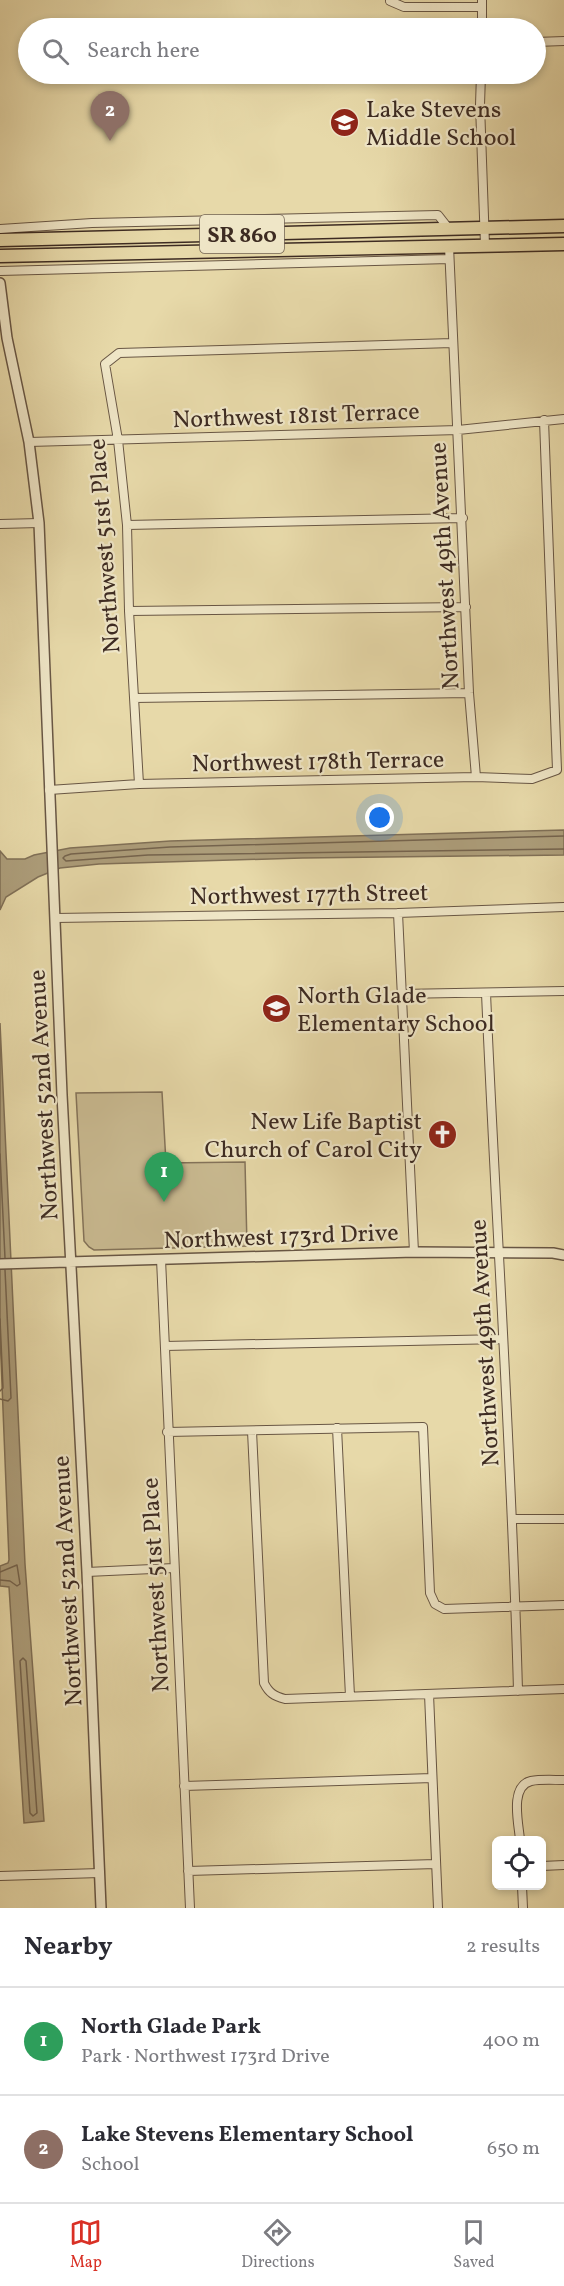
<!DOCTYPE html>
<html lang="en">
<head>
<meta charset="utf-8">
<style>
  body { margin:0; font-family:Vollkorn,serif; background:#f2f2f3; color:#2b2b33 }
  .controls { position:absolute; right:18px; bottom:18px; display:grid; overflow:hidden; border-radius:9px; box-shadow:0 3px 9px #0003 }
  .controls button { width:54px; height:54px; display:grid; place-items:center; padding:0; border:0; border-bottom:2px solid #e1e1e2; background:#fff; color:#2b2b33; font:30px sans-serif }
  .you { position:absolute; left:380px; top:818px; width:21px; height:21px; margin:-15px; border:4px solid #fff; border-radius:50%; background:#1a73e8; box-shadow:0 0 0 9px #1a73e833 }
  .badge { display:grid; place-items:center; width:39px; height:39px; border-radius:50%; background:#d93025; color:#fff; font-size:20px; font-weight:700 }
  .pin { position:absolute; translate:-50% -50px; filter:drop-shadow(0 2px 3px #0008) }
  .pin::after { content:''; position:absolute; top:32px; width:21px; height:18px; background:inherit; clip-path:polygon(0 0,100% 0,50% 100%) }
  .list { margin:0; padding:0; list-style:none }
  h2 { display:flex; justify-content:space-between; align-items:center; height:78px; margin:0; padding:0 24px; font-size:26px }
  h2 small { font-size:20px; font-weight:400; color:#7c7c81 }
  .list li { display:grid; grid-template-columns:39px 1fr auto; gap:18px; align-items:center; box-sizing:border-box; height:108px; padding:0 24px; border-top:2px solid #e1e1e2 }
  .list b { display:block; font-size:22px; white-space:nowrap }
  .list p { margin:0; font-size:20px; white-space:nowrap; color:#7c7c81 }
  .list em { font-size:20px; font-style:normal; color:#7c7c81 }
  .icon { flex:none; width:33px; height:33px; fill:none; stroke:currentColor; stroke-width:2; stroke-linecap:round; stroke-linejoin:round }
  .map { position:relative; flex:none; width:564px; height:1908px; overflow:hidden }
  .search { position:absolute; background:#fff; box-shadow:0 3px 9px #0003; left:18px; right:18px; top:18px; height:66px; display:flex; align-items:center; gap:15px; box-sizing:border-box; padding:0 21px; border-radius:33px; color:#7c7c81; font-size:22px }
  .sheet { height:294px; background:#fff }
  nav { display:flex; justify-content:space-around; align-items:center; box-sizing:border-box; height:84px; border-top:2px solid #e1e1e2; background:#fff; font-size:16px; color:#7c7c81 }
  nav a { display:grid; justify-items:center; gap:3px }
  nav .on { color:#d93025 }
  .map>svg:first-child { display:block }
  .green { fill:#cabb92; stroke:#84735a; stroke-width:1.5 }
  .water { fill:#ad9e7b; stroke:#807057; stroke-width:1.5 }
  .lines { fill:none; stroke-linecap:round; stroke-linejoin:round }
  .shore { stroke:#75644e; stroke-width:1.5 }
  .minor-casing { stroke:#685644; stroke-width:10 }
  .tertiary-casing { stroke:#685644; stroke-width:12 }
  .primary-casing { stroke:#3d2b22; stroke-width:15 }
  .minor { stroke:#efe6c7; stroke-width:8 }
  .tertiary { stroke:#efe6c7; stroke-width:9 }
  .primary { stroke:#e7d9a9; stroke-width:12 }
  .labels { text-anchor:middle; stroke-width:4.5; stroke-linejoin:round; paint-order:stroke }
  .shield { fill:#efe6c7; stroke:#726354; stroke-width:1.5 }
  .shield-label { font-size:22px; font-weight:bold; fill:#3d2b22 }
  .poi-label { font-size:24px; fill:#3d2b22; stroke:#efe6c7; text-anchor:start }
  .street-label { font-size:24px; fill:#3d2b22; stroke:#efe6c7 }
</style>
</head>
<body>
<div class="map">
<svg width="564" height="1908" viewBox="0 0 564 1908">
  <rect width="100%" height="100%" fill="#e7d9a9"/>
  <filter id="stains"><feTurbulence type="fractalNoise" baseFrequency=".00333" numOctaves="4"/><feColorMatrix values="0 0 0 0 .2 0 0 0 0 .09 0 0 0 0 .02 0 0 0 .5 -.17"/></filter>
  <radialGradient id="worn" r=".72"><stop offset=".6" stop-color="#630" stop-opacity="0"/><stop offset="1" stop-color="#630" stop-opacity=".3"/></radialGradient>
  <!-- green -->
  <path class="green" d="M 162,1092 L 166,1163 L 245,1162 L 247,1246 L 94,1250 L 89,1247 L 84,1241 L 76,1093 Z"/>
  <!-- water -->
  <path class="water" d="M 564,830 L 564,855 L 302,858 L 99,864 L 60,868 L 38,877 L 6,897 L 0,910 L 0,851 L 7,859 L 25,859 L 34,855 L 70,848 L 170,841 Z
    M 0,1023 L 25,1564 L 44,1821 L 24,1823 L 9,1587 L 0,1586 L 0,1566 L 8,1563 L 9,1560 L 0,1334 Z"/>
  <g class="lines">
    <!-- shore -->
    <path class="shore" d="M 564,836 L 170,847 L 71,854 L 65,856 L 63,858 L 66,861 L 148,855 L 564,849
      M 0,1154 L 5,1258
      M 0,1319 L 3,1388 L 0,1391
      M 0,1399 L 8,1401 L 11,1398 L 5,1270
      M 0,1572 L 17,1565 L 20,1584 L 17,1586 L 10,1581 L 0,1580
      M 23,1658 L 26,1661 L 37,1813 L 33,1816 L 30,1813 L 20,1661 Z"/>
    <defs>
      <path id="minor" d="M 482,0 L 482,28
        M 390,1 L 404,7 L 482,7
        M 536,42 L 564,41
        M 481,74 L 480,105 L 485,245
        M 0,229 L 92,223 L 438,215 L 449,229
        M 449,246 L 469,693 L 476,777
        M 0,271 L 449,259
        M 29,442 L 458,430 L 564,419
        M 0,524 L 39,523
        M 127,525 L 463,518
        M 129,611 L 466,607
        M 134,698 L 469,693
        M 139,784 L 129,611 L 127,525 L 118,440 L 105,364 L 119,353 L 452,343
        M 49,790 L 139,784 L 476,777 L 532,779 L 557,770 L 544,420
        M 398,913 L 414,1252
        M 55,918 L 398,913 L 564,907
        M 486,993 C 496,1225 512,1458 518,1691
        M 400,994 L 564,991
        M 161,1259 L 190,1908
        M 165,1346 L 503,1339
        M 337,1428 L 350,1696
        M 252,1431 L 264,1683 C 269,1693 274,1696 285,1699 L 564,1689
        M 167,1432 L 423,1427 L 430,1593 L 435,1604 L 444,1609 L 564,1605
        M 513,1519 L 564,1519
        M 87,1572 L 174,1568
        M 429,1694 L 438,1908
        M 184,1786 L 432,1778
        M 520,1840 C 519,1825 509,1786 531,1781 C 541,1779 553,1780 564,1780
        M 542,1866 L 564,1865
        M 188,1871 L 436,1864
        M 0,1876 L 100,1873
        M 522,1886 L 523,1908"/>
      <path id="tertiary" d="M 0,283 L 7,338 L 29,442 L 39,523 L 62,1095 L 87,1572 L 101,1908
        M 0,1264 L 414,1252 L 553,1253 L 564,1255"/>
      <path id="primary" d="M 0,240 L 564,226
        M 0,256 L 564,244"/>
    </defs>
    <!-- minor casing -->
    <use href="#minor" class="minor-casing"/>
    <!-- tertiary casing -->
    <use href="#tertiary" class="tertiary-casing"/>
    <!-- primary casing -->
    <use href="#primary" class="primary-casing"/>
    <!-- minor -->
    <use href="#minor" class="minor"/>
    <!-- tertiary -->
    <use href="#tertiary" class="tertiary"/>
    <!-- primary -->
    <use href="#primary" class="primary"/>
  </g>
  <!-- icons -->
  <defs>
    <symbol id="school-disc" viewBox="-11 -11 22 22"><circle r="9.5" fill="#8f2418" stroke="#efe6c7"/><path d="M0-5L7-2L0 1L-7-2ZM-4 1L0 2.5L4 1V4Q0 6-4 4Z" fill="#fff"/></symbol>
    <symbol id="church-disc" viewBox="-11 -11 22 22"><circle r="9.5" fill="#8f2418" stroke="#efe6c7"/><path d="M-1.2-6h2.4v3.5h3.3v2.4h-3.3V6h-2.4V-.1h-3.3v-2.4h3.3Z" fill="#fff"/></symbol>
  </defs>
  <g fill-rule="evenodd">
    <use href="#school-disc" x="328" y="106" width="33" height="33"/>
    <use href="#school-disc" x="260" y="992" width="33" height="33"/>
    <use href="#church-disc" x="426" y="1118" width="33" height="33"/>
  </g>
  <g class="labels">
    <!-- shield labels -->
    <rect class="shield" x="200" y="215" width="84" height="38" rx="4.5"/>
    <g class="shield-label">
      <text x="242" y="242">SR 860</text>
    </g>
    <!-- poi labels -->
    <g class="poi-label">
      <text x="366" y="117">Lake Stevens<tspan x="366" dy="28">Middle School</tspan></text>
      <text x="297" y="1003">North Glade<tspan x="297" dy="28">Elementary School</tspan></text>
      <text x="422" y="1129" text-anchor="end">New Life Baptist<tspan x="422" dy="28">Church of Carol City</tspan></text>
    </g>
    <!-- street labels -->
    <g class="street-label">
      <text transform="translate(296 415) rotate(-2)" y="8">Northwest 181st Terrace</text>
      <text transform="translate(104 546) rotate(-94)" y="8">Northwest 51st Place</text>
      <text transform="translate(444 566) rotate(-93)" y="8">Northwest 49th Avenue</text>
      <text transform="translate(318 761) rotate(-1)" y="8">Northwest 178th Terrace</text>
      <text transform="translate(309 894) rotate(-1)" y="8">Northwest 177th Street</text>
      <text transform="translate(43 1095) rotate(-93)" y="8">Northwest 52nd Avenue</text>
      <text transform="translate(281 1236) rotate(-2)" y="8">Northwest 173rd Drive</text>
      <text transform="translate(484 1343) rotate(-93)" y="8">Northwest 49th Avenue</text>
      <text transform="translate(67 1581) rotate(-93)" y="8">Northwest 52nd Avenue</text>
      <text transform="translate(155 1585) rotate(-93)" y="8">Northwest 51st Place</text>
    </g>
  </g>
  <rect width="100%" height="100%" filter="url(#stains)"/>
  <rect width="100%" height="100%" fill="url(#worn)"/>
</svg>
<div class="controls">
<button><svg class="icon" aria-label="locate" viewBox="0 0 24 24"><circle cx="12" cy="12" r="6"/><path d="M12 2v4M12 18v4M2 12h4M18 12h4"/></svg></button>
</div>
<div class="you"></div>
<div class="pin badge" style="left:164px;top:1202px;background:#2e9e5b">1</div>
<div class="pin badge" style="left:110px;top:141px;background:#8d6e63">2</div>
<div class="search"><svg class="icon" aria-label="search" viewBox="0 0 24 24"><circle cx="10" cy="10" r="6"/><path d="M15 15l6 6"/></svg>Search here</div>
</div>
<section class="sheet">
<h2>Nearby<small>2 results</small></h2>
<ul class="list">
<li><span class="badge" style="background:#2e9e5b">1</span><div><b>North Glade Park</b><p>Park · Northwest 173rd Drive</p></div><em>400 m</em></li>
<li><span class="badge" style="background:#8d6e63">2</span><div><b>Lake Stevens Elementary School</b><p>School</p></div><em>650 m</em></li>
</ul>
</section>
<nav>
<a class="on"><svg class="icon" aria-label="map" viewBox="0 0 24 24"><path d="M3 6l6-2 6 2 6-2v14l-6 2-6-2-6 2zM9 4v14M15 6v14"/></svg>Map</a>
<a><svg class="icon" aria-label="directions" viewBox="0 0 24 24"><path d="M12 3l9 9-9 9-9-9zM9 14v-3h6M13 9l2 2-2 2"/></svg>Directions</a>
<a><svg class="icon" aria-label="saved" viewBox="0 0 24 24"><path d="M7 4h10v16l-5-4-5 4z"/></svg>Saved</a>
</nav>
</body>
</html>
